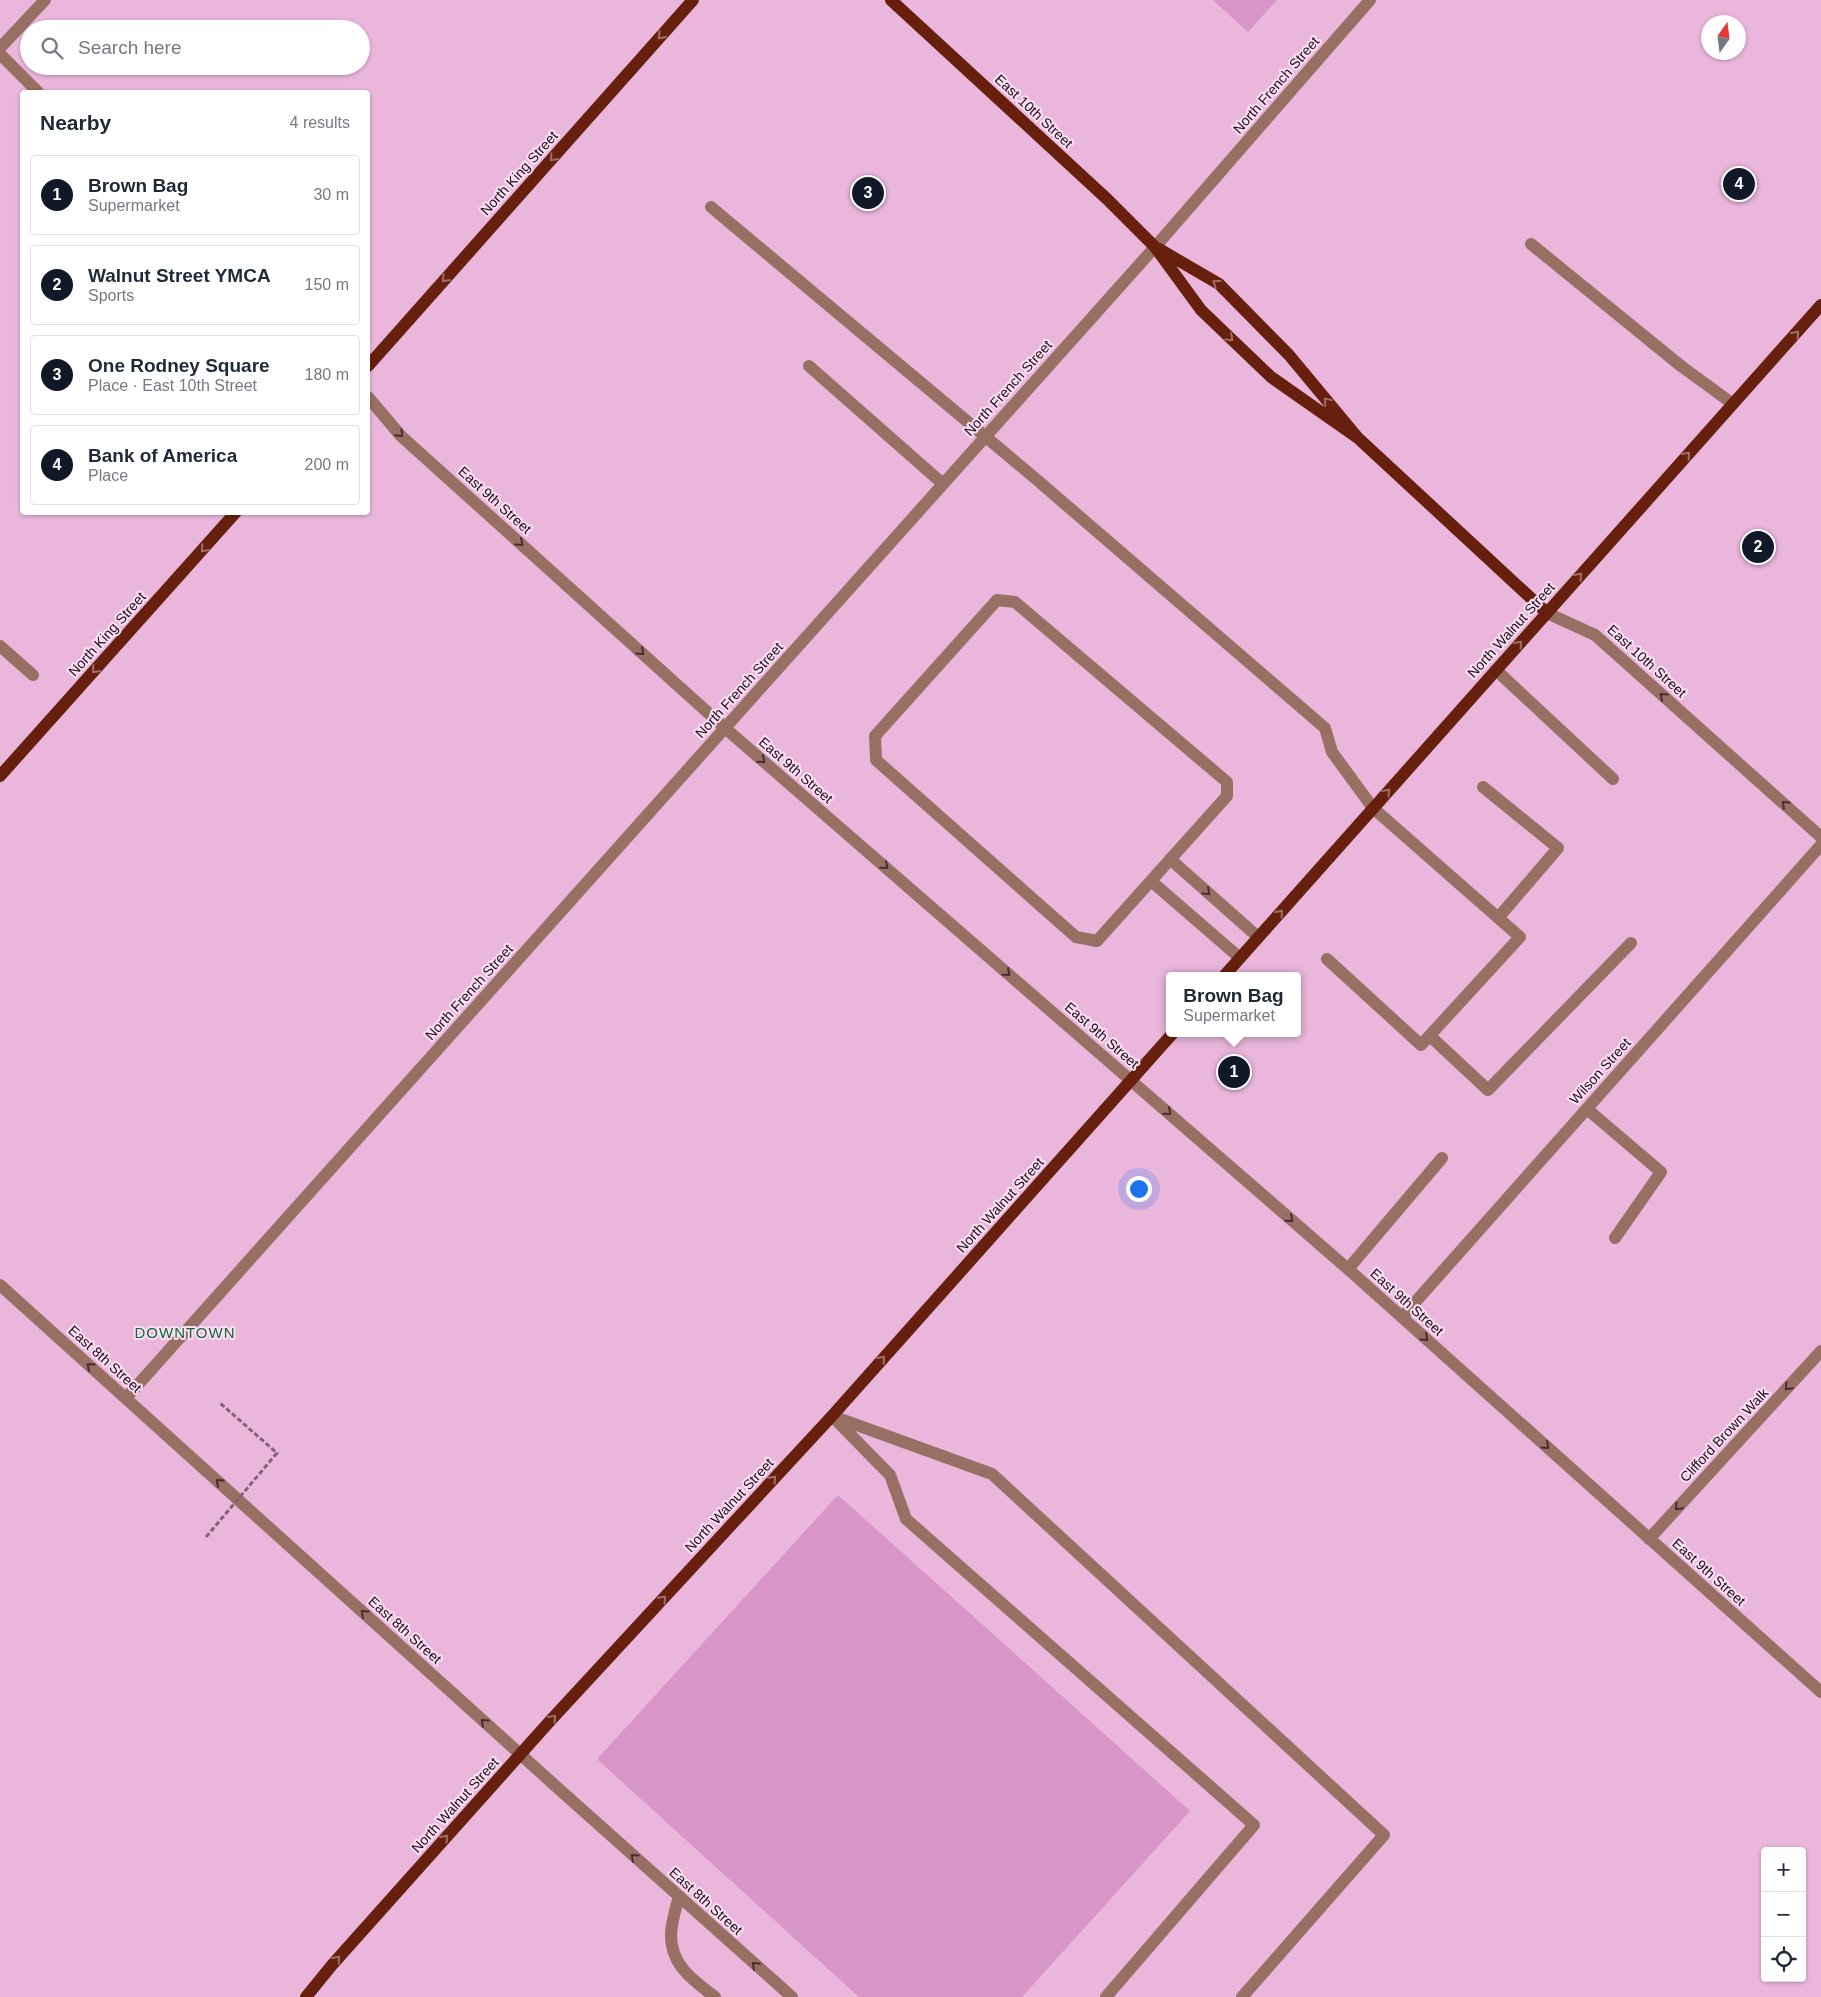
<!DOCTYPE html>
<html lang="en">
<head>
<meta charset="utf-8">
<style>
  body { margin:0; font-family:Arial,sans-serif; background:#f6f6f7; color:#1f2937 }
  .controls { position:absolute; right:15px; bottom:15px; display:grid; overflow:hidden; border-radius:5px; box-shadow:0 1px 4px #0004 }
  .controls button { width:45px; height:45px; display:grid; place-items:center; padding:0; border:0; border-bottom:1px solid #e0e1e3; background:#fff; color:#1f2937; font:25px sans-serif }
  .compass { position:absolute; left:1701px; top:15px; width:45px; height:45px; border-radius:50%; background:#fff; box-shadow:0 1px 4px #0004; rotate:14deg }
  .you { position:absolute; left:1138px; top:1188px; width:18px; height:18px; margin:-12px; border:4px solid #fff; border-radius:50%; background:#1a73e8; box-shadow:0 0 0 8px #1a73e833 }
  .badge { display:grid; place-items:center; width:32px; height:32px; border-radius:50%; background:#111827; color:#fff; font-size:16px; font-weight:700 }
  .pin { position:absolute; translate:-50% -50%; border:2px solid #fff; box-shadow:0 1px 5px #0006 }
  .popup { position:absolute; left:1166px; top:972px; width:135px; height:65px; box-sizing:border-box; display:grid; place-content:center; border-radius:5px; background:#fff; filter:drop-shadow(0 1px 4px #0005); font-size:16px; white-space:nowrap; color:#747a83 }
  .popup b { font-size:19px; color:#1f2937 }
  .popup::after { content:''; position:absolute; left:50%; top:100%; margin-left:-10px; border:10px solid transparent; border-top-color:#fff }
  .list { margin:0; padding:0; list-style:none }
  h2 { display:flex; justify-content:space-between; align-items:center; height:65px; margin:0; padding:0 20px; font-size:21px }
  h2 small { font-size:16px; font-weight:400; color:#747a83 }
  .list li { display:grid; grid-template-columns:32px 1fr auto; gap:15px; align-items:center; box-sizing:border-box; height:80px; margin:0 10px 10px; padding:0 10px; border:1px solid #e0e1e3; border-radius:5px }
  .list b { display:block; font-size:19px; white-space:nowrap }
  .list p { margin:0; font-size:16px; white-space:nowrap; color:#747a83 }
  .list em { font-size:16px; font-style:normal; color:#747a83 }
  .icon { flex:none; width:28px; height:28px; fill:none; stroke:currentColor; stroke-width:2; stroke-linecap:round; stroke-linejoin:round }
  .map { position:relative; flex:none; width:1821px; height:1997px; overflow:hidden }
  .search { position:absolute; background:#fff; box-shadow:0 1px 4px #0004; left:20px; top:20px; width:350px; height:55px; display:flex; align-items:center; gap:12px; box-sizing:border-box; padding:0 18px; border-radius:28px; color:#747a83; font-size:19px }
  .panel { position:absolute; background:#fff; box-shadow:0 1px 4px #0004; left:20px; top:90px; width:350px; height:425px; border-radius:5px }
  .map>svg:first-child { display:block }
  .green { fill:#d895c8 }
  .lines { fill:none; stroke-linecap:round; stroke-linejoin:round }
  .minor { stroke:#986f63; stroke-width:12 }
  .major { stroke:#67200d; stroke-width:12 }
  .path-bridge { stroke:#85627c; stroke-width:3; stroke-dasharray:5 2.5; stroke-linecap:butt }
  .oneway { stroke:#a26d69 }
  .oneway2 { stroke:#482e33 }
  .labels { text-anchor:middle; stroke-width:4; stroke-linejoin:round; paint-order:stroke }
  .street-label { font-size:14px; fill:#1d0b19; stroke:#fbe0f3 }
  .neighbourhood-label { font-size:15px; letter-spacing:1px; fill:#15653c; stroke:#fbe0f3 }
</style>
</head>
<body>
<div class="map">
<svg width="1821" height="1997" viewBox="0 0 1821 1997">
  <rect width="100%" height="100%" fill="#eab6dc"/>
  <!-- green -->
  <path class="green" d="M 1213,0 L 1277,0 L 1248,32 Z
    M 838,1495 L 1190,1811 L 1022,1997 L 859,1997 L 599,1761 L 598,1758 Z"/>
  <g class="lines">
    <!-- minor -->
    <path class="minor" d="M 0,48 L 45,0
      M 0,54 L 38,92
      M 711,207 L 1036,479 L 1325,728 L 1332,752 L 1373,808 L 1520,937 L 1421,1045 L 1327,959
      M 1531,244 L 1681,366 L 1733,404
      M 809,366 L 943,484
      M 368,397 L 401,436 L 725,728 L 1348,1269 L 1821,1692
      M 997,600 L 1015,602 L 1227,782 L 1227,796 L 1097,941 L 1076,937 L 876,760 L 875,736 Z
      M 1547,613 L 1595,635 L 1821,837
      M 0,646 L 33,675
      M 1496,670 L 1613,779
      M 1483,787 L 1558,848 L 1498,918
      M 1170,859 L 1258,937
      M 1151,881 L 1240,958
      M 1430,1036 L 1488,1090 L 1631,943
      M 1587,1109 L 1661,1172 L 1615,1238
      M 1348,1269 L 1442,1158
      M 0,1285 L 560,1790 L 792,1997
      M 1402,1317 L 1821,845
      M 126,1398 L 1155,247 L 1370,0
      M 832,1416 L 992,1474 L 1384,1835 L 1242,1997
      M 835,1419 L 890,1475 L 906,1519 L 1254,1825 L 1106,1997
      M 1649,1539 L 1821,1351
      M 679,1896 C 676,1908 671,1923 671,1935 C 671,1966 694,1981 715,1997"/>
    <!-- major -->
    <path class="major" d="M 891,0 L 1107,199 L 1155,247 L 1201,310 L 1271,377 L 1358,438
      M 1159,249 L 1219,284 L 1289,355 L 1358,438 L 1547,613
      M 368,366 L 693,0
      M 0,776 L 236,512
      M 1224,976 L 1821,305
      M 306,1997 L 332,1965 L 550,1721 L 832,1416 L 1173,1033"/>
    <!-- path-bridge -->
    <path class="path-bridge" d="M 206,1537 L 277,1453 L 220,1403"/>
  </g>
  <!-- one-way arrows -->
  <defs><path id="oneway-chevron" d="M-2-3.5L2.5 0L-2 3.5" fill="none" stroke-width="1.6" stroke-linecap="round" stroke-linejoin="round" transform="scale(1.25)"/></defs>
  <g class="oneway">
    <use href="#oneway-chevron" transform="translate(661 36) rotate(132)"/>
    <use href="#oneway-chevron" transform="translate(553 158) rotate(132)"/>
    <use href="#oneway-chevron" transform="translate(445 279) rotate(132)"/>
    <use href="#oneway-chevron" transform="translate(1216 283) rotate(-145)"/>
    <use href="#oneway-chevron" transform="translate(1796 334) rotate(-48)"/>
    <use href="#oneway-chevron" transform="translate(1230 338) rotate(44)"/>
    <use href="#oneway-chevron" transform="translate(1327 401) rotate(-130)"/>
    <use href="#oneway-chevron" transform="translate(1687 455) rotate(-48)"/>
    <use href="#oneway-chevron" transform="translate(204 549) rotate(132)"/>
    <use href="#oneway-chevron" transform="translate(1579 576) rotate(-48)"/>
    <use href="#oneway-chevron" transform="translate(1519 644) rotate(-48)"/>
    <use href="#oneway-chevron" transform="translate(95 670) rotate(132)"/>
    <use href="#oneway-chevron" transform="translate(1387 792) rotate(-48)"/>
    <use href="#oneway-chevron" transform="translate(1280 913) rotate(-48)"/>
    <use href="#oneway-chevron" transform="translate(882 1359) rotate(-48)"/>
    <use href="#oneway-chevron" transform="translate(773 1479) rotate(-47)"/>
    <use href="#oneway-chevron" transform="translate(663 1599) rotate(-47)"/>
    <use href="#oneway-chevron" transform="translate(553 1718) rotate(-48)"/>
    <use href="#oneway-chevron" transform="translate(445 1838) rotate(-48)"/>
    <use href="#oneway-chevron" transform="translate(337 1959) rotate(-49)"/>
  </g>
  <g class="oneway2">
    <use href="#oneway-chevron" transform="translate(400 434) rotate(46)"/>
    <use href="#oneway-chevron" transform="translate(520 543) rotate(42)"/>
    <use href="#oneway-chevron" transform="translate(641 652) rotate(42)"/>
    <use href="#oneway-chevron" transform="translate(1663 696) rotate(-138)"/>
    <use href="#oneway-chevron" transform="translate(762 760) rotate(41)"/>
    <use href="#oneway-chevron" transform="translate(1785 804) rotate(-138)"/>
    <use href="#oneway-chevron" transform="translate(885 866) rotate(41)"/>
    <use href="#oneway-chevron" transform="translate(1207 892) rotate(42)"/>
    <use href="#oneway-chevron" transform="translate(1007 973) rotate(41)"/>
    <use href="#oneway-chevron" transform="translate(1168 1112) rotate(41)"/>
    <use href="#oneway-chevron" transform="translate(1290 1219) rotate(41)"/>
    <use href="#oneway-chevron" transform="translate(1425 1338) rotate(42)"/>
    <use href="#oneway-chevron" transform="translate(90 1366) rotate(-138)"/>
    <use href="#oneway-chevron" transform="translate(1788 1387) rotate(133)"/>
    <use href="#oneway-chevron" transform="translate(1546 1446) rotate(42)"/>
    <use href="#oneway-chevron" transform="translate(219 1482) rotate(-138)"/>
    <use href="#oneway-chevron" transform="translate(1678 1507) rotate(133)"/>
    <use href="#oneway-chevron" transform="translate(364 1613) rotate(-138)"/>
    <use href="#oneway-chevron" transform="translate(484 1722) rotate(-138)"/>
    <use href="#oneway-chevron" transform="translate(634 1857) rotate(-138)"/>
    <use href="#oneway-chevron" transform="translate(755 1965) rotate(-138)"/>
  </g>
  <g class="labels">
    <!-- street labels -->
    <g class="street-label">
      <text transform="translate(1276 85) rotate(-49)" y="5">North French Street</text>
      <text transform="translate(1034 111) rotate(43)" y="5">East 10th Street</text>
      <text transform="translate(519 173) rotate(-48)" y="5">North King Street</text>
      <text transform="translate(1008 388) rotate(-48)" y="5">North French Street</text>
      <text transform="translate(495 500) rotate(42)" y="5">East 9th Street</text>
      <text transform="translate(1511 630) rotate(-48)" y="5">North Walnut Street</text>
      <text transform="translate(107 634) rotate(-48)" y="5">North King Street</text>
      <text transform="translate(1647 661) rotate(42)" y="5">East 10th Street</text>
      <text transform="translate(739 690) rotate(-48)" y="5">North French Street</text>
      <text transform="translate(796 770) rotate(41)" y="5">East 9th Street</text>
      <text transform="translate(469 992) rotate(-48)" y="5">North French Street</text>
      <text transform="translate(1102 1035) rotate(41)" y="5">East 9th Street</text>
      <text transform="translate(1600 1071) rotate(-48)" y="5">Wilson Street</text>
      <text transform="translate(1000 1205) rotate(-48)" y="5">North Walnut Street</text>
      <text transform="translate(1407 1302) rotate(42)" y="5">East 9th Street</text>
      <text transform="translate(105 1359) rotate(42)" y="5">East 8th Street</text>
      <text transform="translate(1724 1435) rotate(-47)" y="5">Clifford Brown Walk</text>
      <text transform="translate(729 1505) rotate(-47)" y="5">North Walnut Street</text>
      <text transform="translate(1709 1572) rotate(42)" y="5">East 9th Street</text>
      <text transform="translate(405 1630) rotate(42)" y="5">East 8th Street</text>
      <text transform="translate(455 1805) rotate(-48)" y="5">North Walnut Street</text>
      <text transform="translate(706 1901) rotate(42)" y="5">East 8th Street</text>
    </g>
    <!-- neighbourhood labels -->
    <g class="neighbourhood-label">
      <text x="185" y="1338">DOWNTOWN</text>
    </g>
  </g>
</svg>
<div class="controls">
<button>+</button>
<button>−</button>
<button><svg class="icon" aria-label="locate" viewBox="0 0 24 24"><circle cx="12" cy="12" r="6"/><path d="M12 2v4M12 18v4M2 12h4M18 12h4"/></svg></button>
</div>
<svg class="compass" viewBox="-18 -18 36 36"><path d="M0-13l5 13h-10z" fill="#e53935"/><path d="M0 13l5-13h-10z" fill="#747a83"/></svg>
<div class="you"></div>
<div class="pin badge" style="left:1234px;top:1072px">1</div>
<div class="popup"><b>Brown Bag</b>Supermarket</div>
<div class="pin badge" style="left:1758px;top:547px">2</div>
<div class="pin badge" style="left:868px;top:193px">3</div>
<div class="pin badge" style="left:1739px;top:184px">4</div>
<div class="search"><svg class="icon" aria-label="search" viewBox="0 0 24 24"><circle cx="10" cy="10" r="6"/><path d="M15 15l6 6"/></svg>Search here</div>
<section class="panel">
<h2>Nearby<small>4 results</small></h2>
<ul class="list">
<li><span class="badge">1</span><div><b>Brown Bag</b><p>Supermarket</p></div><em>30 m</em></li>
<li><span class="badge">2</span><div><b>Walnut Street YMCA</b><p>Sports</p></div><em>150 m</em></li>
<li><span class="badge">3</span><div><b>One Rodney Square</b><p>Place · East 10th Street</p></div><em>180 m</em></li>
<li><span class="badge">4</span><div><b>Bank of America</b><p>Place</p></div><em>200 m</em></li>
</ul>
</section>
</div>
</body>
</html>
